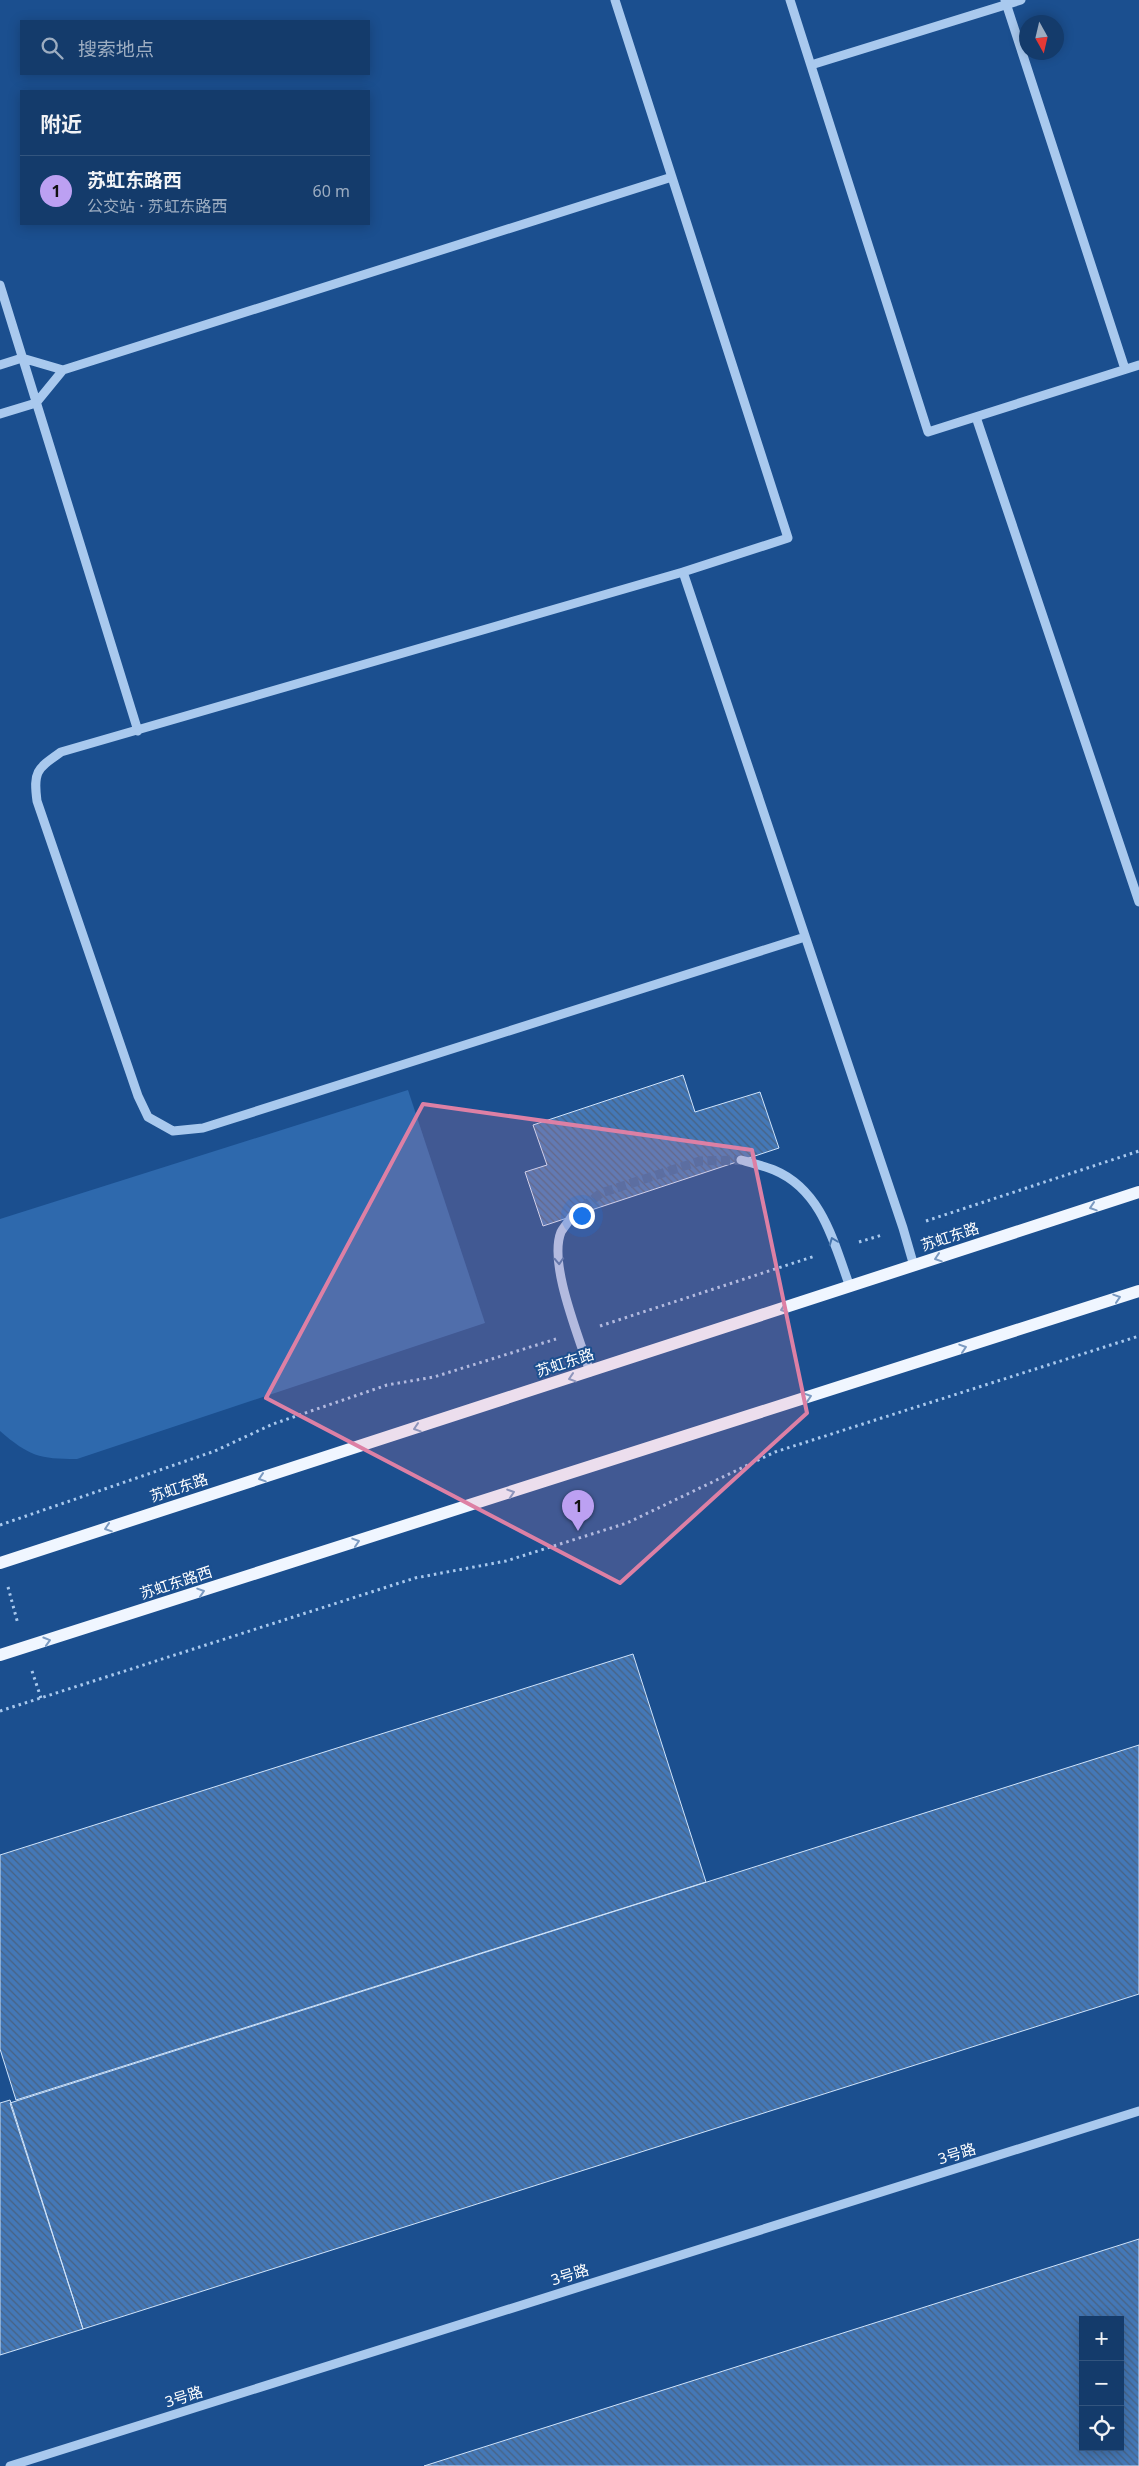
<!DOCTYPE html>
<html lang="zh">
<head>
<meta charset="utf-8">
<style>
  body { margin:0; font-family:"Noto Sans","Noto Sans SC",sans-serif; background:#1d4271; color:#f1f3f6 }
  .controls { position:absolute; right:15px; bottom:15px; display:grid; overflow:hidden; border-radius:0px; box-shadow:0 2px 12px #0003 }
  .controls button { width:45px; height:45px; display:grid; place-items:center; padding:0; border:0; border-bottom:1px solid #33557e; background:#143b6b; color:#f1f3f6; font:25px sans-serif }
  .compass { position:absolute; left:1019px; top:15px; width:45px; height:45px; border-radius:50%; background:#143b6b; box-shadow:0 2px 12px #0003; rotate:172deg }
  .you { position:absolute; left:581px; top:1215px; width:18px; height:18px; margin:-12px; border:4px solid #fff; border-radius:50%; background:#1a73e8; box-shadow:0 0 0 8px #1a73e833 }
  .badge { display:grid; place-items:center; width:32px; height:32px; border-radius:50%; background:#bca0f2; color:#111; font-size:16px; font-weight:700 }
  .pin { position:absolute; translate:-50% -41px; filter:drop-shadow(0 1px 2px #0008) }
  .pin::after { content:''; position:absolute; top:26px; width:18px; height:15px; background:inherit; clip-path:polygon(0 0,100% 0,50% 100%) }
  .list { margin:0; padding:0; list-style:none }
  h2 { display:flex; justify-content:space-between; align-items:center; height:65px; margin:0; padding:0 20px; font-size:21px }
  h2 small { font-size:16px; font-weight:400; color:#9dadc1 }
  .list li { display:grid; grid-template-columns:32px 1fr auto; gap:15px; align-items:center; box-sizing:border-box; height:70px; padding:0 20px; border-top:1px solid #33557e }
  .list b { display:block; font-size:19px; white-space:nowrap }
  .list p { margin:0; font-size:16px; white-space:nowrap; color:#9dadc1 }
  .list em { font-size:16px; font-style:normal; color:#9dadc1 }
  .icon { flex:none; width:28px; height:28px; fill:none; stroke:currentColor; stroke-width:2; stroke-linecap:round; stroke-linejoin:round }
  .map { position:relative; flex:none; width:1139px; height:2466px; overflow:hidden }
  .search { position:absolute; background:#143b6b; box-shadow:0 2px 12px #0003; left:20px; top:20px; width:350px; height:55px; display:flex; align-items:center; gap:12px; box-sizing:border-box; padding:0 18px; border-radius:0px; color:#9dadc1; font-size:19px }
  .panel { position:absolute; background:#143b6b; box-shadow:0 2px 12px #0003; left:20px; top:90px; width:350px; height:135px; border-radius:0px }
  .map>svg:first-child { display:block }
  .grass { fill:#2e69ad }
  .building { fill:url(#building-back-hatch); stroke:#cfe3fa; fill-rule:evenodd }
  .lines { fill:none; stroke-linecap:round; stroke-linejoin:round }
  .minor-tunnel { stroke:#3d69a0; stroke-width:9; stroke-dasharray:9 4.5; stroke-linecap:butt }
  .path { stroke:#a9c9ee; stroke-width:3; stroke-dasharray:2.5 4; stroke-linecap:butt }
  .minor { stroke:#a9c9ee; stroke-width:9 }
  .major { stroke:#f0f6ff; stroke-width:12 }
  .oneway { stroke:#7b9ac1 }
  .oneway2 { stroke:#4674ac }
  .marked { fill:#dd80a5; fill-opacity:0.2; stroke:#dd80a5; stroke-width:4; stroke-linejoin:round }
  .labels { text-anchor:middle; stroke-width:4; stroke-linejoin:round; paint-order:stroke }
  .street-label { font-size:15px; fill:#fff; stroke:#1b4f8f }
</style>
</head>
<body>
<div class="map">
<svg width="1139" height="2466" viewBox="0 0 1139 2466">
  <defs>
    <pattern id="building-back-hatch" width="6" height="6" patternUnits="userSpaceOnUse" patternTransform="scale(1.25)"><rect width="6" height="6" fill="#4478b7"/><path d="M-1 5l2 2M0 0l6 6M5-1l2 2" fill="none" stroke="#486282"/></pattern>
  </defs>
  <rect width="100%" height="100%" fill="#1b4f8f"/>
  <!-- grass -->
  <path class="grass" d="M 408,1090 L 485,1323 L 77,1459 C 39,1459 29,1456 0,1431 L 0,1219 Z"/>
  <!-- building -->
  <path class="building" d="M 683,1075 L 695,1112 L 760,1092 L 779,1148 L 543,1226 L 525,1172 L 547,1165 L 533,1125 Z
    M 633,1654 L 706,1882 L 16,2100 L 0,2049 L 0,1855 Z
    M 1139,1745 L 1139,1994 L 83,2329 L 10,2103 Z
    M 10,2100 L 83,2329 L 0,2355 L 0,2103 Z
    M 1139,2239 L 1139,2466 L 424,2466 ZM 1083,2320 L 1120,2320 L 1120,2447 L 1083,2447 Z"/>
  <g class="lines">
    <!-- minor-tunnel -->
    <path class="minor-tunnel" d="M 572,1216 L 601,1193 L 700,1161 L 741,1160"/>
    <!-- path -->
    <path class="path" d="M 926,1221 L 1139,1151
      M 859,1242 L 882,1235
      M 600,1326 L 815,1256
      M 0,1525 L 215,1451 L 273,1424 L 387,1385 L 434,1377 L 556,1339
      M 8,1587 L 18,1624
      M 32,1671 L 41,1698
      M 0,1711 L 415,1578 L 506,1561 L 627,1523 L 775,1452 L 1139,1336"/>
    <!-- minor -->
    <path class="minor" d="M 615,0 L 788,538 L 683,572 L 61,752 C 37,769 33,771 37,801 L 138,1096 L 148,1117 L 173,1131 L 203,1128 L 805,937
      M 790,0 L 928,432 L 1139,365
      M 1005,0 L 1125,369
      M 811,65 L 1021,0
      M 0,285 L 138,731
      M 0,365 L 22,358 L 63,370
      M 0,414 L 36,403 L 63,370 L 672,177
      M 976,417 L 1139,902
      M 683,572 L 903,1228 L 914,1266
      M 741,1160 C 752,1163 764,1166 774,1170 C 822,1190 834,1243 850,1287
      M 572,1216 C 569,1221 564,1227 561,1232 C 548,1264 580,1339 590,1372
      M 10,2466 L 1139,2111"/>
    <!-- major -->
    <path class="major" d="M 0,1563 L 1139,1192
      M 0,1655 L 1139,1291"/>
  </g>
  <!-- one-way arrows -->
  <defs><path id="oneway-chevron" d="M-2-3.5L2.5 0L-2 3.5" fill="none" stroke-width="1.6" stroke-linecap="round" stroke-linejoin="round" transform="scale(1.25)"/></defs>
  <g class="oneway">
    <use href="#oneway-chevron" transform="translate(1093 1207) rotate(162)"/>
    <use href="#oneway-chevron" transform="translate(938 1258) rotate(162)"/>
    <use href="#oneway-chevron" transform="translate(1117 1298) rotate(-18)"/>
    <use href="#oneway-chevron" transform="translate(784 1309) rotate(162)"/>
    <use href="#oneway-chevron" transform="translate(963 1348) rotate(-18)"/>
    <use href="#oneway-chevron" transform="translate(572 1378) rotate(162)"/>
    <use href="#oneway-chevron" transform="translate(808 1397) rotate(-18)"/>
    <use href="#oneway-chevron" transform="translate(417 1428) rotate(162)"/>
    <use href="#oneway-chevron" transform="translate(262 1478) rotate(162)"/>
    <use href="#oneway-chevron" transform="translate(511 1493) rotate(-18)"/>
    <use href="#oneway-chevron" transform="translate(108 1528) rotate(162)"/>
    <use href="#oneway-chevron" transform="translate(356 1542) rotate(-18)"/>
    <use href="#oneway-chevron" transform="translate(201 1592) rotate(-18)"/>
    <use href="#oneway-chevron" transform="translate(47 1641) rotate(-17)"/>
  </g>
  <g class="oneway2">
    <use href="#oneway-chevron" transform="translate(833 1241) rotate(-111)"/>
    <use href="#oneway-chevron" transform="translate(559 1261) rotate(87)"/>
  </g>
  <!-- marked area -->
  <path class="marked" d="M 423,1104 L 752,1150 L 807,1413 L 620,1583 L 266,1398 Z"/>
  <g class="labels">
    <!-- street labels -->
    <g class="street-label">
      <text transform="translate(950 1237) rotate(-18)" y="5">苏虹东路</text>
      <text transform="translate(565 1363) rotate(-18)" y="5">苏虹东路</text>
      <text transform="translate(179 1488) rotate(-18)" y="5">苏虹东路</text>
      <text transform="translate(176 1583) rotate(-18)" y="5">苏虹东路西</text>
      <text transform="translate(957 2154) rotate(-17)" y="5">3号路</text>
      <text transform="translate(570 2275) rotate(-17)" y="5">3号路</text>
      <text transform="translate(184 2397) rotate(-17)" y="5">3号路</text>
    </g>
  </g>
</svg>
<div class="controls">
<button>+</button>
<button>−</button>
<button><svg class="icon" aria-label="locate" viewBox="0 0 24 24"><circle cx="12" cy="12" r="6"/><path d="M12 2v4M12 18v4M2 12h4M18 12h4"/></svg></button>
</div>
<svg class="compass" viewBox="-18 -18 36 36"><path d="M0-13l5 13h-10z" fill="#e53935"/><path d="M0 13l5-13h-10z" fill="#9dadc1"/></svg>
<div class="you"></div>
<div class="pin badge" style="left:578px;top:1531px">1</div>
<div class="search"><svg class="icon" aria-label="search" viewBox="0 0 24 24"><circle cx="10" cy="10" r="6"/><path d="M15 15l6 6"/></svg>搜索地点</div>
<section class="panel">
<h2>附近<small></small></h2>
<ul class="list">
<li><span class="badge">1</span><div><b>苏虹东路西</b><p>公交站 · 苏虹东路西</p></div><em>60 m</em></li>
</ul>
</section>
</div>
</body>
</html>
